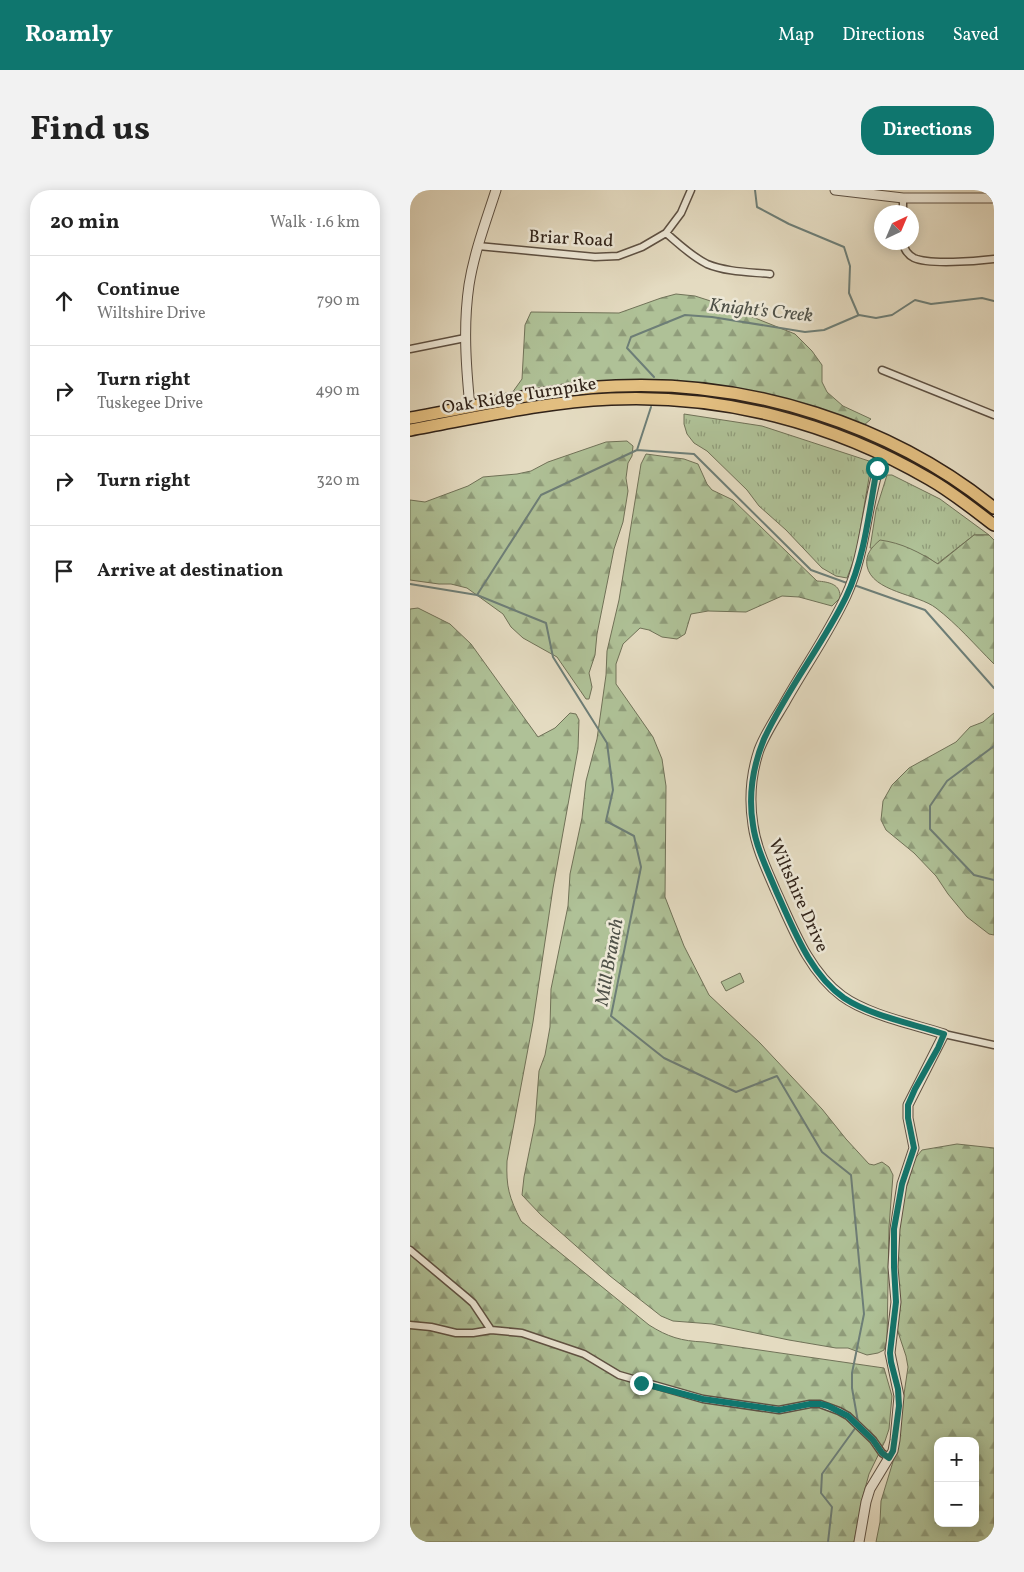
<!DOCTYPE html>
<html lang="en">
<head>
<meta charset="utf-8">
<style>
  body { margin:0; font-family:Vollkorn,serif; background:#f2f2f2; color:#222 }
  .controls { position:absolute; right:15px; bottom:15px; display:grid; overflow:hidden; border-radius:10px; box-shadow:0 2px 12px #0003 }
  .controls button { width:45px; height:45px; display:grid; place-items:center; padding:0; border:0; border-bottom:1px solid #e0e0e0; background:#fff; color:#222; font:25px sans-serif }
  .compass { position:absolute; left:464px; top:15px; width:45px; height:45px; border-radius:50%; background:#fff; box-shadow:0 2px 12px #0003; rotate:44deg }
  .stop { position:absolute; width:15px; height:15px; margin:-11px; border:4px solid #0f766e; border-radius:50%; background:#fff }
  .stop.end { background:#0f766e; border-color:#fff; box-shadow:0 1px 5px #0008 }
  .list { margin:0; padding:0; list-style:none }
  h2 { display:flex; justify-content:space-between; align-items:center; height:65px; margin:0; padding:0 20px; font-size:21px }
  h2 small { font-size:16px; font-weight:400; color:#767676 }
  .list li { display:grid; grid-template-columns:32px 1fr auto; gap:15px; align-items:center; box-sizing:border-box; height:90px; padding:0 20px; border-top:1px solid #e0e0e0 }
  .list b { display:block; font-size:19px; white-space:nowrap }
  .list p { margin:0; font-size:16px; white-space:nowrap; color:#767676 }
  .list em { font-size:16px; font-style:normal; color:#767676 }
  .icon { flex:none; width:28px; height:28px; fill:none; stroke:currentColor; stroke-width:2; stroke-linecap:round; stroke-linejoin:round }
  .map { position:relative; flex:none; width:584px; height:1352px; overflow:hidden; border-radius:20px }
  header { display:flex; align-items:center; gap:30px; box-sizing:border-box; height:70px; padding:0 25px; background:#0f766e; color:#fff }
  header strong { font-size:24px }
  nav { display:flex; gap:28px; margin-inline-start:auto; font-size:18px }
  .intro { display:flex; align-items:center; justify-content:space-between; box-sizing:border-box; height:120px; padding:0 30px }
  h1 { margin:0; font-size:35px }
  .button { padding:12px 22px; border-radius:20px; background:#0f766e; color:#fff; font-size:18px; font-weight:700 }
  main { display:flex; gap:30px; padding:0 30px }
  aside { flex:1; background:#fff; border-radius:20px; box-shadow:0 2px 12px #0003 }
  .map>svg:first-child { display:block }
  .grass { fill:url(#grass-tufts); stroke:#707258 }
  .forest { fill:url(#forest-firs); stroke:#707258; fill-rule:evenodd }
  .pitch { fill:#afc197; stroke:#707258 }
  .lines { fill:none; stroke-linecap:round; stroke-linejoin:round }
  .stream { stroke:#6d7e77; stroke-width:2 }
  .minor-casing { stroke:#5e5143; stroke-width:9 }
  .tertiary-casing { stroke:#5e5143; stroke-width:11 }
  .trunk-casing { stroke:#312319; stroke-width:14 }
  .minor { stroke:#ede8d7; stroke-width:6 }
  .tertiary { stroke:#ede8d7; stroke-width:9 }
  .trunk { stroke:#e2be80; stroke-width:11 }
  .route { stroke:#0f766e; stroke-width:6 }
  .labels { text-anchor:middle; stroke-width:5; stroke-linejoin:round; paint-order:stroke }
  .street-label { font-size:18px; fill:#312319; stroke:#ede8d7 }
  .water-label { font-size:19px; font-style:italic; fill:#4f5148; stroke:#ede8d7 }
</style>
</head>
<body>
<header>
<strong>Roamly</strong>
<nav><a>Map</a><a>Directions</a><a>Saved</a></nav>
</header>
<div class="intro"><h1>Find us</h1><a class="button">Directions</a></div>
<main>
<aside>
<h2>20 min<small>Walk · 1.6 km</small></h2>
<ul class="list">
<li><svg class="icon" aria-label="ahead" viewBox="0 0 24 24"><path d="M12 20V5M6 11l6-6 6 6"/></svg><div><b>Continue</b><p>Wiltshire Drive</p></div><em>790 m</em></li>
<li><svg class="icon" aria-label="right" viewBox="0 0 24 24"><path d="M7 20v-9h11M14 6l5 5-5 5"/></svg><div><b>Turn right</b><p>Tuskegee Drive</p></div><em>490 m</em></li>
<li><svg class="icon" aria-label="right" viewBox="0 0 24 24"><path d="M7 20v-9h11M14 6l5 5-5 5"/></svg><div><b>Turn right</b></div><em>320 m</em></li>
<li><svg class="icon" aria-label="arrive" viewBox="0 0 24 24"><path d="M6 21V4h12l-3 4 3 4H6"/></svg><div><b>Arrive at destination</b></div></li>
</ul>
</aside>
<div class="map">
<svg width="584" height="1352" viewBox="0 0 584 1352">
  <defs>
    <pattern id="grass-tufts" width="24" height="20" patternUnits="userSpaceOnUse" patternTransform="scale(1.25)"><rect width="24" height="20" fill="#afc197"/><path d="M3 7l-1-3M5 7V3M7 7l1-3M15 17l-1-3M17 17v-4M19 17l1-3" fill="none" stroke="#8f9c7a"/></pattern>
    <pattern id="forest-firs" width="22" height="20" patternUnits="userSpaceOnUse" patternTransform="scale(1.25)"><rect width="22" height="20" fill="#afc197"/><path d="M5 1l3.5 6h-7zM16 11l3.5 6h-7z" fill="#8f9c7a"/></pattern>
  </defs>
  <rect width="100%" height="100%" fill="#e4dbc1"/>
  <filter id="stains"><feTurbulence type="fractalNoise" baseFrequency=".004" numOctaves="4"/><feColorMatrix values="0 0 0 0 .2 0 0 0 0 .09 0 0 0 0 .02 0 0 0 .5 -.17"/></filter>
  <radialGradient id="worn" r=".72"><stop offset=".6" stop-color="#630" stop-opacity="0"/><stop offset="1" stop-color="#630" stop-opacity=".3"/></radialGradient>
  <!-- grass -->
  <path class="grass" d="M 274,224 L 352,236 L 459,271 L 461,276 L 446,364 L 437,388 L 426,386 L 412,378 L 376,340 L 349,316 L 337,300 L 297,261 L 284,253 L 277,244 L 274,234 Z
    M 477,285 L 482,285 L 530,309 L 579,345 L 564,345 L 527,374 L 516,366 L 460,358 L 466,320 Z"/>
  <!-- forest -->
  <path class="forest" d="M 266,104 L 285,106 L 310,114 L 385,144 L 402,161 L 412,175 L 412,192 L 417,202 L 433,216 L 461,229 L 453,236 C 371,203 282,185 193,191 C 162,193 132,198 102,203 L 112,189 L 115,135 L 121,122 L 209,123 L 251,108 Z
    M 217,251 L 223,256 L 222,266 L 218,273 L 216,288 L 218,301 L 213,332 L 204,359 L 187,444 L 185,465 L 179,483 L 182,497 L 179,509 L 176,509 L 147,467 L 113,448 L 101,437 L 93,424 L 57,398 L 41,394 L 29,394 L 0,390 L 0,310 L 15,312 L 58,296 L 73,287 L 107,284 L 121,281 L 138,272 L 196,252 Z
    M 236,264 L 274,269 L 288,274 L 297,294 L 302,300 L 323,310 L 407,391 C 419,392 431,394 430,408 L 422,416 L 389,407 L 372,406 L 336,422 L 298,421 L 281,424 L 275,444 L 267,449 L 252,447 L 239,440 L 230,438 L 213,454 L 206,474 L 206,494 L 243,547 L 252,569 L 256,596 L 255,707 L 274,756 L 299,805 L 350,853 L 412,919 L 436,949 L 459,974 L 464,975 L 472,972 L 479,977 L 483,985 L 479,1037 L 477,1150 L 474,1160 L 468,1163 L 457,1165 L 438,1158 L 426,1158 L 379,1150 L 302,1134 L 263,1131 L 251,1126 L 200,1086 L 131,1025 L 112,1005 L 114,987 L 125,933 L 129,881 L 135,865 L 140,837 L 141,799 L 158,716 L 160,684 L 172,628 L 176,591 L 187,549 L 196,485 L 197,461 L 209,410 L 231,274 Z
    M 564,345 L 579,345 L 584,350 L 584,474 C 565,455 547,434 526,418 C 508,404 462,402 457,376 C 455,364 462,357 470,350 C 492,353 509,362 528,374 Z
    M 8,418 L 40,434 L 61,454 L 128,547 L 145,538 L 160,523 L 166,524 L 169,530 L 168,559 L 143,698 L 123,832 L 97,971 C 96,997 99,1007 111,1031 L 239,1135 C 258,1147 271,1151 294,1152 L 474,1178 L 482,1206 L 479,1239 L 475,1251 L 459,1284 L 453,1306 L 444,1352 L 0,1352 L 0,419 Z
    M 584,523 L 584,745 L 579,744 L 557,727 L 538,704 L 526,686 L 504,663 L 476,640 L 471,630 L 473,611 L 482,595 L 499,578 L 546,552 L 560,537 L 573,532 Z
    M 547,954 L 584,958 L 584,1352 L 466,1352 L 470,1332 L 471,1311 L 485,1265 L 498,1177 L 496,1166 L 486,1136 L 488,1041 L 493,1004 L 498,993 L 503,971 L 512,960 ZM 528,1251 L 565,1251 L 565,1333 L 528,1333 Z"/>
  <!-- pitch -->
  <path class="pitch" d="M 330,783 L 334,792 L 316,801 L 311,792 Z"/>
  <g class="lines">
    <!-- stream -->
    <path class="stream" d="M 345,0 L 347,17 L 379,34 L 434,57 L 440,76 L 439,103 L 448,124
      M 244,187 L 217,158 L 221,147 L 275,125 L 302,127 L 395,142 L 414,140 L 449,125 L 466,128 L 482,125 L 505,110 L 521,114 L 572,108 L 584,111
      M 227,260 L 241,217
      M 0,394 L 67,405 L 136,433 L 143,467 L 197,553 L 203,600 L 196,631 L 224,646 L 231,677 L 201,826 L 254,868 L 326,902 L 367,886 L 412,962 L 441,985 L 454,1124 L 442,1183 L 442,1198 L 448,1232
      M 444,395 L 515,420 L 584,498
      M 67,405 L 131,305 L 227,260 L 284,264 L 401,380 L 437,393
      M 584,556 L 537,591 L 520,616 L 520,639 L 564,685 L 584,690
      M 418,1352 L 422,1317 L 411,1303 L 412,1284 L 446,1237"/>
    <defs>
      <path id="minor" d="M 493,8 L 493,22
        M 256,43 C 269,54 281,66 297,74 C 316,82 340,82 360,84
        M 493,52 C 494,59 498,65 504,68 C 519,75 567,71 584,69
        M 68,56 L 185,67 L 208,66 L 232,57 L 256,43 L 271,23 L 281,0
        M 0,159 L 55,148
        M 472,180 L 584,225
        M 534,844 L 584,855
        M 0,1060 L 55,1106 L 63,1113 L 81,1140
        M 0,1135 L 21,1137 L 46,1143 L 63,1143 L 81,1140 L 112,1143 L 174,1164 L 209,1185 L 293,1209 L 369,1220 L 400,1214 L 410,1214 L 429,1221 L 438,1226 L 463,1250 L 472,1263 L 479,1268"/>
      <path id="tertiary" d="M 425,0 L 493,8 L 584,8
        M 60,217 C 56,176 53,136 59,95 C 64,63 76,31 86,0
        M 449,1352 L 456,1312 L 460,1299 L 483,1261 L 485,1250 L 489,1206 L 480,1163 L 486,1112 L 483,1077 L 485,1039 L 492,994 L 504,958 L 498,928 L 498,915 L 534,844 C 503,834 458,825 432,806 C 398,781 382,736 365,699 C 356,678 346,657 343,635 C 339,610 341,584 349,560 C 355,544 365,529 374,514 C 394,478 419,443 436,406 C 457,361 456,310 473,264"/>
      <path id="trunk" d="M 0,228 C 68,216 136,199 206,196 C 339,190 480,234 584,318
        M 0,240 C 66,228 134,212 201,209 C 313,204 423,233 519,289 C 542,302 563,319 584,335"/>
    </defs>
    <!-- minor casing -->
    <use href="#minor" class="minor-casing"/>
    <!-- tertiary casing -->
    <use href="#tertiary" class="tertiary-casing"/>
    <!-- trunk casing -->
    <use href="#trunk" class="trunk-casing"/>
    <!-- minor -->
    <use href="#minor" class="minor"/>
    <!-- tertiary -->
    <use href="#tertiary" class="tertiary"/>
    <!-- trunk -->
    <use href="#trunk" class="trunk"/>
  </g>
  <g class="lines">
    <!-- route -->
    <path class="route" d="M 231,1193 L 293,1209 L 369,1220 L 400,1214 L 410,1214 L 418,1216 L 438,1226 L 463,1250 L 472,1263 L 479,1268 L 483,1261 L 489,1216 L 488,1199 L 481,1172 L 480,1163 L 486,1112 L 484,1077 L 484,1039 L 492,994 L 504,958 L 498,928 L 498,915 L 505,899 L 528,858 L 534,844 C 504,834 461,826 434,808 C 400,784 384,740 367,703 C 358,681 346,658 343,635 C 338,605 343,576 354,549 C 377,499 412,456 436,407 C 455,367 459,321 467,278"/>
  </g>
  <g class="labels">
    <!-- street labels -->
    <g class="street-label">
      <text transform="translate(161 48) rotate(3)" y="6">Briar Road</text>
      <text transform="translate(109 205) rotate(-9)" y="6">Oak Ridge Turnpike</text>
      <text transform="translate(389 705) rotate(66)" y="6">Wiltshire Drive</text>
    </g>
    <!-- water labels -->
    <g class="water-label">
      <text transform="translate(351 119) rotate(6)" y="7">Knight's Creek</text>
      <text transform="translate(198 772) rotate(-80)" y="7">Mill Branch</text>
    </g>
  </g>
  <rect width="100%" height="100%" filter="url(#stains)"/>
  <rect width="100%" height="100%" fill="url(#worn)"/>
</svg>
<div class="controls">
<button>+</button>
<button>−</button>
</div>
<svg class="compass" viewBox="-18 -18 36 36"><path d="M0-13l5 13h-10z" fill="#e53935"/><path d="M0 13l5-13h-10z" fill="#767676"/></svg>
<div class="stop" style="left:467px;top:278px"></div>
<div class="stop end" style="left:231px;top:1193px"></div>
</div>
</main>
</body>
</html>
